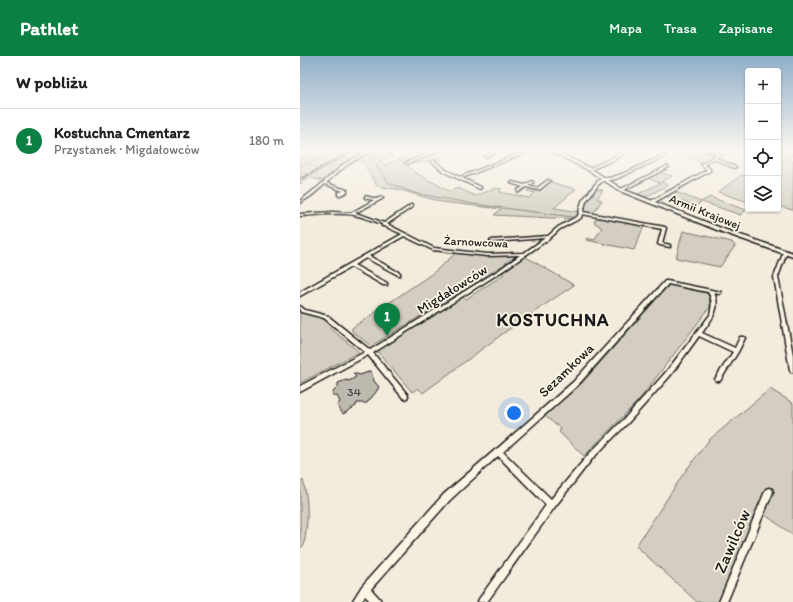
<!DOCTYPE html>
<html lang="pl">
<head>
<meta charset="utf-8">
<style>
  body { margin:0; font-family:Itim,sans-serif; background:#f6f6f6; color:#202124 }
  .controls { position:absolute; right:12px; top:12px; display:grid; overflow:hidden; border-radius:4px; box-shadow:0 1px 3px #0004 }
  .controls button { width:36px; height:36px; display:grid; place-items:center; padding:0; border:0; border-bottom:1px solid #e0e0e0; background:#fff; color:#202124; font:20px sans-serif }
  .you { position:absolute; left:214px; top:357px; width:14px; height:14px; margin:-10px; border:3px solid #fff; border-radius:50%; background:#1a73e8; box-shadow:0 0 0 6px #1a73e833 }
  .badge { display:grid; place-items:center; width:26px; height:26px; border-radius:50%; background:#0b8043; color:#fff; font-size:13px; font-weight:700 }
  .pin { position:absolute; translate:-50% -33px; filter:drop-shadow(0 1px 2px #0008) }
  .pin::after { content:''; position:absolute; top:21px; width:14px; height:12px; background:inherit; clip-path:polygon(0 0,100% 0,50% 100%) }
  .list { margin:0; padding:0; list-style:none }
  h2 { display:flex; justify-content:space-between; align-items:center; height:52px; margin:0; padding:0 16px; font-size:17px }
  h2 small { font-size:13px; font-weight:400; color:#757577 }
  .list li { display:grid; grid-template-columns:26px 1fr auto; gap:12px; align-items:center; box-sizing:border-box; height:64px; padding:0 16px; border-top:1px solid #e0e0e0 }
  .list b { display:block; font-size:15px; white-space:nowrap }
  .list p { margin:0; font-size:13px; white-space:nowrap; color:#757577 }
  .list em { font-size:13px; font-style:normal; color:#757577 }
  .icon { flex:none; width:22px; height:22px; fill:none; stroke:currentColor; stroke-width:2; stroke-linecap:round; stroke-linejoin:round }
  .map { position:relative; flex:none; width:493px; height:546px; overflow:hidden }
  header { display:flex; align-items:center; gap:24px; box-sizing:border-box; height:56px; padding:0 20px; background:#0b8043; color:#fff }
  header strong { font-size:19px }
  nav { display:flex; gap:22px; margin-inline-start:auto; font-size:14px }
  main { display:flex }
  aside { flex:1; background:#fff }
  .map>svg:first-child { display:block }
  .green { fill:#d3cec1; stroke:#78756e }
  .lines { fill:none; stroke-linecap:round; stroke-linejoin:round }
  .stream { stroke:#716e68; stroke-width:1 }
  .building { fill:#beb9ae; stroke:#1c1c1c }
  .street-casing { stroke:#1c1c1c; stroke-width:3 }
  .secondary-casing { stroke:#1c1c1c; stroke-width:3 }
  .street { fill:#fcf5e5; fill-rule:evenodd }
  .secondary { fill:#fcf5e5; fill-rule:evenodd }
  .rail-casing { stroke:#1c1c1c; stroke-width:2 }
  .rail { stroke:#fcf5e5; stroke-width:1; stroke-dasharray:2.5; stroke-linecap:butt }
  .labels { text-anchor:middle; stroke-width:3.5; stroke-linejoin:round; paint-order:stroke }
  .far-street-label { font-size:12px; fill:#1c1c1c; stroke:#fcf5e5 }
  .number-label { font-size:12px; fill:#444340 }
  .street-label { font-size:14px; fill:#1c1c1c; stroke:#fcf5e5 }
  .near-street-label { font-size:17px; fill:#1c1c1c; stroke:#fcf5e5 }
  .district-label { font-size:18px; font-weight:bold; letter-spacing:1px; fill:#1c1c1c; stroke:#fcf5e5 }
</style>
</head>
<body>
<header>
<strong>Pathlet</strong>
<nav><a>Mapa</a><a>Trasa</a><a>Zapisane</a></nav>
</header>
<main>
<aside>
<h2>W pobliżu<small></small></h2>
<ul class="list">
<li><span class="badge">1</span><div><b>Kostuchna Cmentarz</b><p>Przystanek · Migdałowców</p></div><em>180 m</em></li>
</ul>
</aside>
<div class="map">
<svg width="493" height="546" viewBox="0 0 493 546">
  <rect width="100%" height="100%" fill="#f3ecdd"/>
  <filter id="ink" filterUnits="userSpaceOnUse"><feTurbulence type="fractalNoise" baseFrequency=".025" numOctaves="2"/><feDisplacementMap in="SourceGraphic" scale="8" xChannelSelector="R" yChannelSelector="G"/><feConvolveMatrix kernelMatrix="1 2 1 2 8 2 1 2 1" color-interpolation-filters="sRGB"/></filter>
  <g filter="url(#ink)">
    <!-- green -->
    <path class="green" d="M 0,94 L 53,94 L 0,123 Z
      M 57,94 L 73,94 L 50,103 L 24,125 L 11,122 L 0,128 L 0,125 Z
      M 376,94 L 389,96 L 405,94 L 419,98 L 403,107 Z
      M 478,94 L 493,99 L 486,102 L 493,105 L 493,154 L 478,150 Z
      M 70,96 L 74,101 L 86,97 L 93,100 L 79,105 L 85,109 L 117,97 L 133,97 L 142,104 L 107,108 L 114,116 L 149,135 L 158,132 L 176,140 L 195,132 L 202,133 L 199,136 L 229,142 L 235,137 L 227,135 L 229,133 L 237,136 L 250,126 L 276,133 L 254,152 L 281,156 L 279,159 L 272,163 L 194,159 L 201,153 L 142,146 L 96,133 L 77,130 L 63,106 L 51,105 Z
      M 359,116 L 372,120 L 361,126 L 368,129 L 346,141 L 338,138 L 360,127 L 348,122 Z
      M 448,118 L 448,146 L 418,136 L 440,120 Z
      M 295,133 L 303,134 L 297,143 L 302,144 L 293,158 L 285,157 L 286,145 Z
      M 373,135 L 401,146 L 410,141 L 446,154 L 441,159 L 402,146 L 395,150 L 365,140 Z
      M 297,161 L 344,170 L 334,194 L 286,184 L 287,182 L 294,184 L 302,172 L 294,166 Z
      M 383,175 L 432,186 L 435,190 L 420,211 L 376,202 Z
      M 231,196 L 226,201 L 274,229 L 205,276 L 123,337 L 118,332 L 112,336 L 77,295 L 163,241 L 166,243 L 203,219 L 203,216 Z
      M 156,197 L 187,200 L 218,199 L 164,235 L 159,237 L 71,290 L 52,275 L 52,272 L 133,217 Z
      M 369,229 L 406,237 L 409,240 L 410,251 L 339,344 L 284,400 L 259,376 L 261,373 L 245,360 L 283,326 Z
      M 0,256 L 22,262 L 32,269 L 30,272 L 59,296 L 0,327 Z
      M 470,333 L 493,347 L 493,479 L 461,456 L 422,546 L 397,546 L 336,490 L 384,417 L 409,384 Z
      M 3,424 C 9,447 8,466 4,489 L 0,492 L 0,427 Z"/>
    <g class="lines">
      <!-- stream -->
      <path class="stream" d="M 64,94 L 65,96
        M 68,98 L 89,127 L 114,137 L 173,148 L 272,161
        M 33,100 L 42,94
        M 0,110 L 21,103"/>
    </g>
    <!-- building -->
    <path class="building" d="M 71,315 L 74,325 L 79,331 L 76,336 L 67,347 L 57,347 L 56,350 L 43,358 L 37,349 L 40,346 L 37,340 L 33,340 L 33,336 L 38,331 L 38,327 L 46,324 L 49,325 L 56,321 L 53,317 L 60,319 Z"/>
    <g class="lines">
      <defs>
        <path id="street" d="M 72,94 L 77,94 C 73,96 69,97 65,99 C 50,105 38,116 26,127 L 47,134 L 47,136 L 40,139 L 38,139 L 38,137 L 43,135 L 25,128 L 11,140 L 0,147 L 0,145 L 18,131 L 43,109 L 52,103 L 63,98 Z
          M 137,94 L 141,94 L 107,108 L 105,107 Z
          M 196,94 L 200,94 L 186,101 L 184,100 Z
          M 229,94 L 233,94 L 162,122 L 181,131 L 181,132 L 180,133 L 144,116 L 131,105 L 133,104 L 146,114 L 160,121 Z
          M 324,94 L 349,94 L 327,95 L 318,102 L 290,114 L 288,113 L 316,100 Z
          M 405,94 L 409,94 L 419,98 L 425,94 L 429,94 L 416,102 L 436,111 L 434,112 L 414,103 L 404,108 L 410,113 L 410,115 L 353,147 L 351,147 L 351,145 L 407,114 L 401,108 L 417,99 Z
          M 365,98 L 366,100 L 316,123 L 303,125 L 298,129 L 286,145 L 283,156 L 365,171 L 366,172 L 362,187 L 370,189 L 370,191 L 360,189 L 358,188 L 362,173 L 282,158 L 281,162 L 260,173 L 249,183 L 201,216 L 73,297 L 107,338 L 108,340 L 107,342 L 105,343 L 103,342 L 68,299 L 0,336 L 0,330 L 65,296 L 24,262 L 1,256 L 0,255 L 0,250 L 5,254 L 28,260 L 70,294 L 199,214 L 220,199 L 187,200 L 133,194 L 104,180 L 69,200 L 100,217 L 100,219 L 98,219 L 66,202 L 54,209 L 87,227 L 87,229 L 83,229 L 51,211 L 0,240 L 0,236 L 102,178 L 84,170 L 82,170 L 82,168 C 73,165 64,161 54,159 C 36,156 18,159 0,160 L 0,158 L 33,156 L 51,157 L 74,144 L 65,142 L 65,140 L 77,143 L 81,141 L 83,142 L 82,143 L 55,157 L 65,160 L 84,167 L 111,149 L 112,149 L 112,151 L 87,168 L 134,192 L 187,198 L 224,197 L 245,182 L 192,186 L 190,185 L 192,184 L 248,180 L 258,171 L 278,160 L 282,145 L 296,127 L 302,122 C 314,125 351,104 365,98 Z
          M 367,110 L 369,111 L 322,135 L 319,134 Z
          M 248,124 L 250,125 L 239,134 L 226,131 L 219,136 L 218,136 L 218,134 L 223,131 L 211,127 L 212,126 L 225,129 L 232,125 L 233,126 L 233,127 L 228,130 L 237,132 Z
          M 484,195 L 486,195 L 487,196 L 478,221 L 493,299 L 493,316 L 491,316 L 490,314 L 474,221 Z
          M 365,225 L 367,225 L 421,236 L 421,237 L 419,238 L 414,237 C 422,253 410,265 402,277 L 435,292 L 440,281 L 444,281 L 445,282 L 438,296 L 420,325 L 416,325 L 415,323 L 433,296 L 399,280 L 370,320 L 328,367 L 292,403 L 254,452 L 187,546 L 178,546 L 179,543 L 246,449 L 198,400 L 150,444 L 71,533 L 80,543 L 81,546 L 71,546 L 65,540 L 61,546 L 52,546 L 62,530 L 144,438 L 195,394 L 196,393 L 198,392 L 273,326 ZM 368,228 L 408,236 C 413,244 412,250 410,259 L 366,316 L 324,363 L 288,399 L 251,443 L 203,396 L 277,330 Z
          M 469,432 L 472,433 L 473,436 L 427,546 L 419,546 L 466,433 Z"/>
        <path id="secondary" d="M 253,94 L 290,112 L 322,133 L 426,174 L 493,197 L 493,201 L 422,176 L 320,135 L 288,114 L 248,94 Z"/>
      </defs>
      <!-- street casing -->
      <use href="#street" class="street-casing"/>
      <!-- secondary casing -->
      <use href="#secondary" class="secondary-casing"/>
      <!-- street -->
      <use href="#street" class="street"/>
      <!-- secondary -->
      <use href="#secondary" class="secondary"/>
      <defs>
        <path id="rail" d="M 0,123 L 55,94"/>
      </defs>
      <!-- rail casing -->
      <use href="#rail" class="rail-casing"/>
      <!-- rail -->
      <use href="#rail" class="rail"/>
    </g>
  </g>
  <!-- sky -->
  <linearGradient id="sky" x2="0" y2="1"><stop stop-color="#8faec9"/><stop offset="0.55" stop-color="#faf6f0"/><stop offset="1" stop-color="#faf6f0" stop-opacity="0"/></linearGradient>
  <rect width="493" height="171" fill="url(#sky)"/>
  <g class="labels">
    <!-- far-street labels -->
    <g class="far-street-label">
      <text transform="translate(405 156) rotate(22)" y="4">Armii Krajowej</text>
      <text transform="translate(176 186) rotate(3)" y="4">Żarnowcowa</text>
    </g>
    <!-- number labels -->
    <g class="number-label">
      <text x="54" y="340">34</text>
    </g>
    <!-- street labels -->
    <g class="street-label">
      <text transform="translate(152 233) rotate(-32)" y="5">Migdałowców</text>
      <text transform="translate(266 314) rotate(-44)" y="5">Sezamkowa</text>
    </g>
    <!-- near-street labels -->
    <g class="near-street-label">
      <text transform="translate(432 485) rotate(-67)" y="6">Zawilców</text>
    </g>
    <!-- district labels -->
    <g class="district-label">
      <text x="253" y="270">KOSTUCHNA</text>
    </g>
  </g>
</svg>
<div class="controls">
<button>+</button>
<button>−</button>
<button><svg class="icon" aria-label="locate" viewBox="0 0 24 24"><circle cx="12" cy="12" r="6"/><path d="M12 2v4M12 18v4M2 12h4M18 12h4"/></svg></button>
<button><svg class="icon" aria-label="layers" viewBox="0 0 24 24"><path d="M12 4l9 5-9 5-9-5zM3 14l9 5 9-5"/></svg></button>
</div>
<div class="you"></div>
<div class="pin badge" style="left:87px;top:280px">1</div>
</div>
</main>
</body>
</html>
